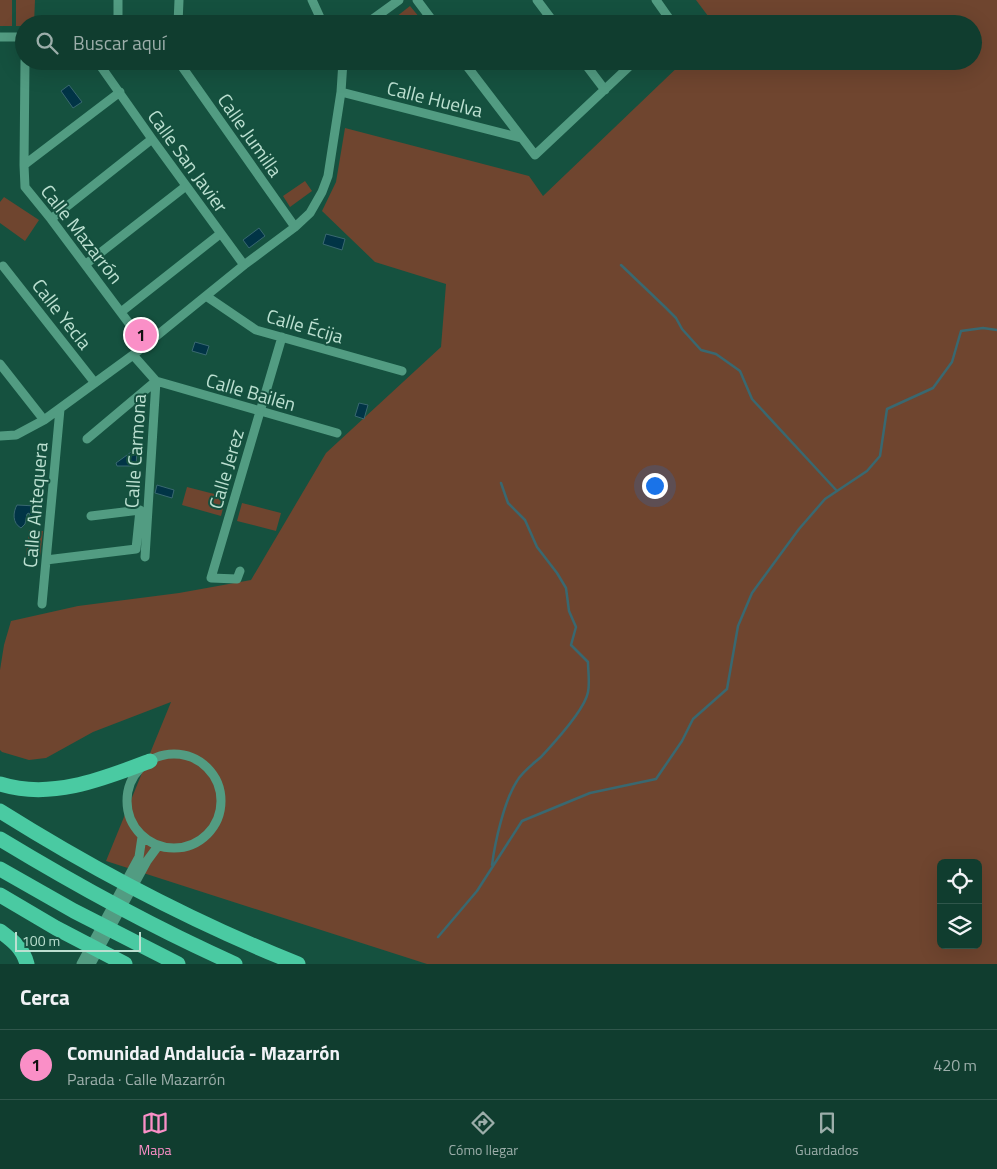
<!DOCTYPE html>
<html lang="es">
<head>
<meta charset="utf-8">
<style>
  body { margin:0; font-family:"Titillium Web",sans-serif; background:#1e483b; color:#f1f3f6 }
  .controls { position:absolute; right:15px; bottom:15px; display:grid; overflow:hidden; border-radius:8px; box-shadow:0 5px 20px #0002 }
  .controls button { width:45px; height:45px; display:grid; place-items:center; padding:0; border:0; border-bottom:1px solid #30564b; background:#103d2f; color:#f1f3f6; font:25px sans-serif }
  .scale { position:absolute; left:15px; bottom:12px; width:126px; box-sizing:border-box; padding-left:5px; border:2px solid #bce0d1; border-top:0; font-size:14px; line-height:18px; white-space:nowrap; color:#bce0d1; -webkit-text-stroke:4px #15513f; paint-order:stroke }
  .you { position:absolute; left:654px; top:485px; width:18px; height:18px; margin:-12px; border:4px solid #fff; border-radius:50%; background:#1a73e8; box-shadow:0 0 0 8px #1a73e833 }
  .badge { display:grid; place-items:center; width:32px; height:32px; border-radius:50%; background:#fa8fc7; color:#111; font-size:16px; font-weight:700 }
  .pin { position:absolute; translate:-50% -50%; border:2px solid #fff; box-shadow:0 1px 5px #0006 }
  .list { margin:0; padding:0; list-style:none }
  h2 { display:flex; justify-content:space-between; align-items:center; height:65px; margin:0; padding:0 20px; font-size:21px }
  h2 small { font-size:16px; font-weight:400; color:#9caeaa }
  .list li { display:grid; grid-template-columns:32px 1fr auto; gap:15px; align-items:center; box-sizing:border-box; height:70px; padding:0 20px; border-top:1px solid #30564b }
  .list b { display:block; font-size:19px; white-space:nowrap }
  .list p { margin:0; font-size:16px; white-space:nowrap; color:#9caeaa }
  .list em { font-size:16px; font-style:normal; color:#9caeaa }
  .icon { flex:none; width:28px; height:28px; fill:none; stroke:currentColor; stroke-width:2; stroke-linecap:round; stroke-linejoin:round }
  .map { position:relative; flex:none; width:997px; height:964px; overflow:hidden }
  .search { position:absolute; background:#103d2f; box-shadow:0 5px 20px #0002; left:15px; right:15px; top:15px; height:55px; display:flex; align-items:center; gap:12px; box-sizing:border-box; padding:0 18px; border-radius:28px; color:#9caeaa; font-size:19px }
  .sheet { height:135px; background:#103d2f }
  nav { display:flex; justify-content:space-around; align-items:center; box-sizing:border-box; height:70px; border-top:1px solid #30564b; background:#103d2f; font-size:14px; color:#9caeaa }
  nav a { display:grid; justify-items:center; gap:2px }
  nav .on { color:#fa8fc7 }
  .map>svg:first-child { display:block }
  .green { fill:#6f452f; fill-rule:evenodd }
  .water { fill:#013446; stroke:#396870 }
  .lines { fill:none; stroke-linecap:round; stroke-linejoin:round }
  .stream { stroke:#396870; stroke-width:2.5 }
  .minor { stroke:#529c82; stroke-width:9 }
  .highway { stroke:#4acaa2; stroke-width:15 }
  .labels { text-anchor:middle; stroke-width:4; stroke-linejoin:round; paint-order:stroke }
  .street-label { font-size:19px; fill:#bce0d1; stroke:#15513f }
</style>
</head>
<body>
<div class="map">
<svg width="997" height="964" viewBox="0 0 997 964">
  <rect width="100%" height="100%" fill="#15513f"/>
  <!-- green -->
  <path class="green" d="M 0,0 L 12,0 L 12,26 L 0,26 Z
    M 16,0 L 35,0 L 34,24 L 24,24 L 24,26 L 16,26 Z
    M 696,0 L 997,0 L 997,964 L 427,964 L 106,861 L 171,702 L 93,732 L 46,758 L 29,760 L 2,752 L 0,750 L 0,670 L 4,645 L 11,621 L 78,606 L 179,593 L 251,580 L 326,453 L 441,347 L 446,284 L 375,262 L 322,211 L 336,182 L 345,128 L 529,176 L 543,196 L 684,61 L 973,61 L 973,24 L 714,24 ZM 941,863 L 978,863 L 978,945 L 941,945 Z
    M 410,6 L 425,24 L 387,24 Z
    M 305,181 L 312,191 L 290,207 L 283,196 Z
    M 4,197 L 39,220 L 25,241 L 0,223 L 0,202 Z
    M 187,487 L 226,497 L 221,516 L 182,505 Z
    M 242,503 L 281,513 L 276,531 L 237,521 Z
    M 29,530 L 43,531 L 40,556 L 26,555 Z"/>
  <!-- water -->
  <path class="water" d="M 69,85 L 82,102 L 73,108 L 61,91 Z
    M 259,228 L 265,236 L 249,248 L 243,240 Z
    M 326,234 L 345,239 L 342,250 L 323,244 Z
    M 195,342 L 209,346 L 206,355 L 192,351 Z
    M 359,403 L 368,405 L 364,419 L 355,416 Z
    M 134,450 L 137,451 L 136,466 L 117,466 L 116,463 Z
    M 157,485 L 174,490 L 172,498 L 155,493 Z
    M 17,505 L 36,506 L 38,508 L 35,517 L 31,518 L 29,513 L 27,514 L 25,524 L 21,528 C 12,523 13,512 17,505 Z"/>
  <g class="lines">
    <!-- stream -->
    <path class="stream" d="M 621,265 L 665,307 L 676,318 L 682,329 L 701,350 L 716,354 L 740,371 L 752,399 L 837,491
      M 492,865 C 495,842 504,801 517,781 C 522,772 533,764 541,757 C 553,744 585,710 588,692 C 590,683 588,671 588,662 L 571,645 L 576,627 L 569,611 L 566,588 L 557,573 L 537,547 L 525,520 L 508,503 L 501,483
      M 438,937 L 477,891 L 522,821 L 590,793 L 656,779 L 682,741 L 693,719 L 727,689 L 738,626 L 752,593 L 799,529 L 825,499 L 867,471 L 880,456 L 887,409 L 933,388 L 952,362 L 961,331 L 983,328 L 997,330"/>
    <!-- minor -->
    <path class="minor" d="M 312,0 L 323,24
      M 417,0 L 435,24
      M 537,0 L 555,24
      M 656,0 L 673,24
      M 118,24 L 118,0
      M 178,24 L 179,0
      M 366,24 L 399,0
      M 0,37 L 24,37
      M 25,61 L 24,165 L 25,187 L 51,219 L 134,330
      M 97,61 L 152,139 L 244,265
      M 178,61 L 295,227
      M 463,61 L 535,155 L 635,61
      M 583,61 L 605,90
      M 341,92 L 521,138
      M 24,165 L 120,92
      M 51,219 L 152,139
      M 86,264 L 186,186
      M 3,266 L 95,383
      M 206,296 L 256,330 L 402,371
      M 121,312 L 220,234
      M 133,355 L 156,381 L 145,557
      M 0,364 L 44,420
      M 0,436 L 16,435 L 44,420 L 133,355 L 244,265 L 295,227 L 310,213 L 322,192 L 328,176 L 341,92 L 343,61
      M 87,439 L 156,381 L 337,433
      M 46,560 L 136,549 L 140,510 L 91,516
      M 240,571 L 237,579 L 211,578 L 282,337
      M 42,604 L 60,409
      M127 801a47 47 0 1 1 94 0a47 47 0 1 1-94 0Z
      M 81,964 L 139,857 L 142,837
      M 91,964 L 147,861 L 158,846"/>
    <!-- highway -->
    <path class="highway" d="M 0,784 C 51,800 103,779 150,761
      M 0,811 C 94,870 195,923 298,964
      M 0,839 C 76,885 154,928 235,964
      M 0,869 L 74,911 L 178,964
      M 0,895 L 56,928 L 125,964
      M 0,931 C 12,940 23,948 27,964"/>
  </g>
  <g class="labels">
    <!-- street labels -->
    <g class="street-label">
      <text transform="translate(435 99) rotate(14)" y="7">Calle Huelva</text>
      <text transform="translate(250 135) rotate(55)" y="7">Calle Jumilla</text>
      <text transform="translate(188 161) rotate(54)" y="7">Calle San Javier</text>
      <text transform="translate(82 234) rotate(52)" y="7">Calle Mazarrón</text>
      <text transform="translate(62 314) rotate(52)" y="7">Calle Yecla</text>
      <text transform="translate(305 326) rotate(16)" y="7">Calle Écija</text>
      <text transform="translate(251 392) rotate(16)" y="7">Calle Bailén</text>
      <text transform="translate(135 451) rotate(-86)" y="7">Calle Carmona</text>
      <text transform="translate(226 469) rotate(-74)" y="7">Calle Jerez</text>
      <text transform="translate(35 505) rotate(-85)" y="7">Calle Antequera</text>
    </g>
  </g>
</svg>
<div class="controls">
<button><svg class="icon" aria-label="locate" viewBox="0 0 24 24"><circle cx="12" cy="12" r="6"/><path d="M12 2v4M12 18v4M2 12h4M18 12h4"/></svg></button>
<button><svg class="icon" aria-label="layers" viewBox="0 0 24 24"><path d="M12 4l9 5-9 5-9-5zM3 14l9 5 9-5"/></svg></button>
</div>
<div class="scale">100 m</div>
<div class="you"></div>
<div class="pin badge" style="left:141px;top:335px">1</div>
<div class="search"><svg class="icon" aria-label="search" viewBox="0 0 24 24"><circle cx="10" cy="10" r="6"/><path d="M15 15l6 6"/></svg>Buscar aquí</div>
</div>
<section class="sheet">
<h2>Cerca<small></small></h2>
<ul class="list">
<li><span class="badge">1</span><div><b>Comunidad Andalucía - Mazarrón</b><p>Parada · Calle Mazarrón</p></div><em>420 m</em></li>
</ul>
</section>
<nav>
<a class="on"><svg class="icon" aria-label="map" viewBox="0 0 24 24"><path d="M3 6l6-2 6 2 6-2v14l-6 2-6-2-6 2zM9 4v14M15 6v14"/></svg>Mapa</a>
<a><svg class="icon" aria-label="directions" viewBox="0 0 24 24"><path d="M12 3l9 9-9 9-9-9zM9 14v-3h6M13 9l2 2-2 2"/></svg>Cómo llegar</a>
<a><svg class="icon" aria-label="saved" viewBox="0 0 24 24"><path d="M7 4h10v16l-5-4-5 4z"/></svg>Guardados</a>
</nav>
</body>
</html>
